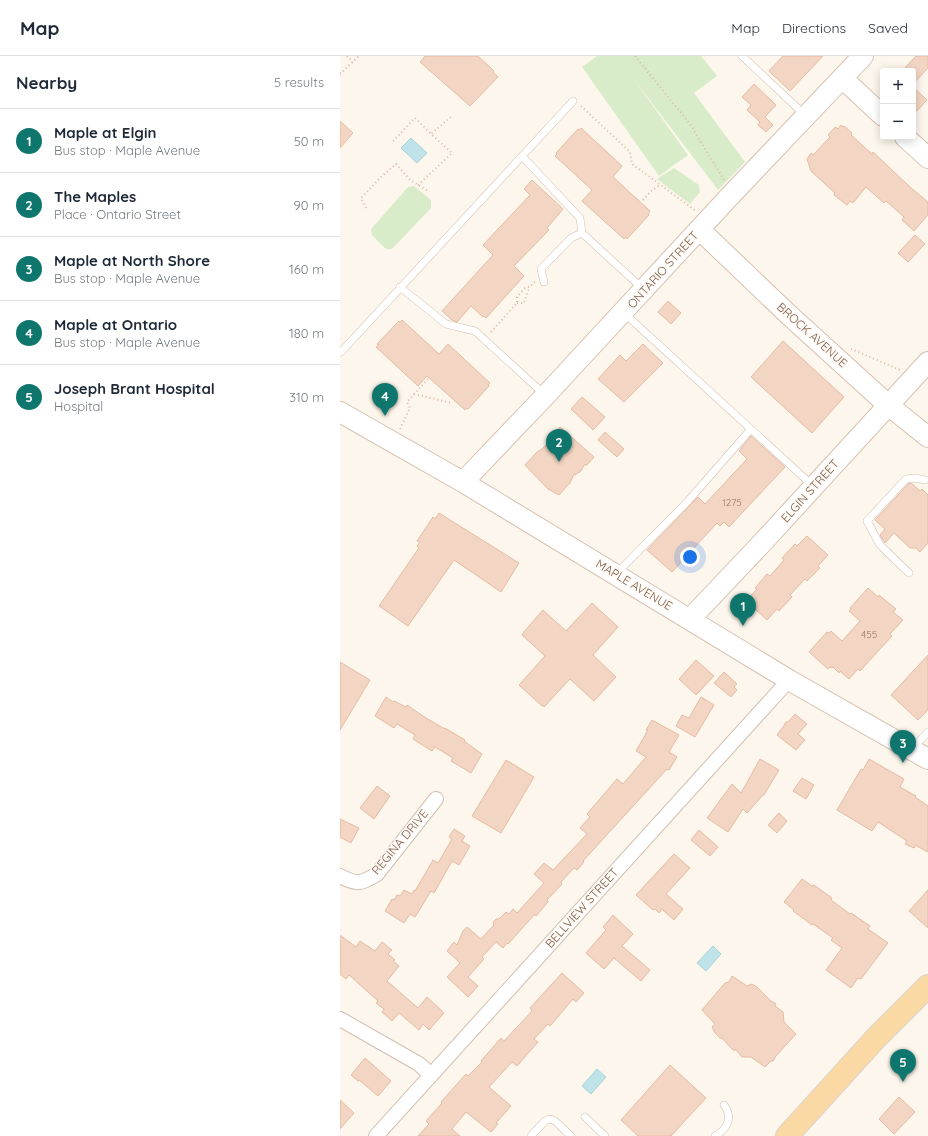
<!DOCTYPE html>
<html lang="en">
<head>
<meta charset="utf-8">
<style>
  body { margin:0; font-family:Quicksand,sans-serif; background:#f2f2f3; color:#1f2937 }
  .controls { position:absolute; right:12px; top:12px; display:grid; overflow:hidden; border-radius:4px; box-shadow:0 2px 10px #0003 }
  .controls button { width:36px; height:36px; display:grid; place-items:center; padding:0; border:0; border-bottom:1px solid #e0e1e3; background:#fff; color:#1f2937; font:20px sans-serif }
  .you { position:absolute; left:350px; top:501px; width:14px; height:14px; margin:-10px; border:3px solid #fff; border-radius:50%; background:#1a73e8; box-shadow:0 0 0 6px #1a73e833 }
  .badge { display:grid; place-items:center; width:26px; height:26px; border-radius:50%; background:#0f766e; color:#fff; font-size:13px; font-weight:700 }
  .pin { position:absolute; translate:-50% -33px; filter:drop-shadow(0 1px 2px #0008) }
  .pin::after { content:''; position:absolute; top:21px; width:14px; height:12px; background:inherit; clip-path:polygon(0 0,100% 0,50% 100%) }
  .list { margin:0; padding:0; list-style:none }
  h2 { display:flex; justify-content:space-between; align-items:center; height:52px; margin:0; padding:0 16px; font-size:17px }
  h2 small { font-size:13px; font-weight:400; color:#747a83 }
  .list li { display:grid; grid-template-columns:26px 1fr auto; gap:12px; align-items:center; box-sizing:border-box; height:64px; padding:0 16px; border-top:1px solid #e0e1e3 }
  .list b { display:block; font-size:15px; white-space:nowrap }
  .list p { margin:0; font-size:13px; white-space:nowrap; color:#747a83 }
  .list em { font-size:13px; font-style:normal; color:#747a83 }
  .map { position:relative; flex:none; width:588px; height:1080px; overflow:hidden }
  header { display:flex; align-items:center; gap:24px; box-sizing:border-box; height:56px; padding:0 20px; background:#fff; border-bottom:1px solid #e0e1e3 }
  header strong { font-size:19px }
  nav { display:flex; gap:22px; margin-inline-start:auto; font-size:14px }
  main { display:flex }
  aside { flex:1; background:#fff }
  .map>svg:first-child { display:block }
  .green { fill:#d8ecc9 }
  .water { fill:#bfe3e8; stroke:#a5d3da }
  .building { fill:#f3d5c3; stroke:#e6bba3 }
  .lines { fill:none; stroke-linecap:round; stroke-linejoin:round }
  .lane-casing { stroke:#d1beb0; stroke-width:8 }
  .street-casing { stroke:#d1beb0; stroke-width:16 }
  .secondary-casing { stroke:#d6c0b0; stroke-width:22 }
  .primary-casing { stroke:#dad1cd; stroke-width:24 }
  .path { stroke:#d9b8a5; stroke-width:2; stroke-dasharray:1 3; stroke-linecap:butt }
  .lane { stroke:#fff; stroke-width:7 }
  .street { stroke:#fff; stroke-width:14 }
  .secondary { stroke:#fff; stroke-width:20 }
  .primary { stroke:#fbd9a5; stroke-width:22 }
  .labels { text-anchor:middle; stroke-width:3; stroke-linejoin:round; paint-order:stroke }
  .number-label { font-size:10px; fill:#987a6a }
  .street-label { font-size:12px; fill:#7a5c4d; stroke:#fffaf3 }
</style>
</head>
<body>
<header>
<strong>Map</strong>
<nav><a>Map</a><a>Directions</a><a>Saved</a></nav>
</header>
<main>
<aside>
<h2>Nearby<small>5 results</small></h2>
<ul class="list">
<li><span class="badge">1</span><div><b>Maple at Elgin</b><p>Bus stop · Maple Avenue</p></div><em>50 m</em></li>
<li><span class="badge">2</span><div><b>The Maples</b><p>Place · Ontario Street</p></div><em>90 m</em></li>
<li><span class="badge">3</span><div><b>Maple at North Shore</b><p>Bus stop · Maple Avenue</p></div><em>160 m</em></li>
<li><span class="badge">4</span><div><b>Maple at Ontario</b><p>Bus stop · Maple Avenue</p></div><em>180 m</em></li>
<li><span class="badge">5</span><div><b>Joseph Brant Hospital</b><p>Hospital</p></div><em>310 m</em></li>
</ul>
</aside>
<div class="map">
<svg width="588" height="1080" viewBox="0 0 588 1080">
  <rect width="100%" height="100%" fill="#fdf6ec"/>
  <!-- green -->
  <path class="green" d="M 257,0 L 361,0 L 377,20 L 354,37 L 405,106 L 378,134 L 293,22 L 348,99 L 319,120 L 242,11 Z
    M 334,112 L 359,129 L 360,136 L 350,148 L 317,123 Z
    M 74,130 L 91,144 L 91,152 L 52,193 L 46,193 L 32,179 L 31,173 L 68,131 Z"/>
  <!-- water -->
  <path class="water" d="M 71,82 L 87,97 L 77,107 L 61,92 Z
    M 373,890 L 381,898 L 366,915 L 357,907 Z
    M 257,1013 L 266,1021 L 251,1038 L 242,1030 Z"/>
  <!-- building -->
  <path class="building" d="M 85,0 L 138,0 L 154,15 L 153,16 L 158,21 L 130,50 L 80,6 Z
    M 443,0 L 483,0 L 450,35 L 429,15 Z
    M 576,0 L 588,0 L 588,12 L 573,28 L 573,15 L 562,15 Z
    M 414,28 L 436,49 L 425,61 L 433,69 L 426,76 L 418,69 L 420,66 L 407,54 L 411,49 L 402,41 Z
    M 573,31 L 587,44 L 573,59 Z
    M 0,65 L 13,77 L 0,92 Z
    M 501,69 L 503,71 L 504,70 L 512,77 L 511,79 L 532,98 L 533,96 L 570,131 L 588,146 L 588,159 L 574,175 L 562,164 L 564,161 L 546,145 L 544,147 L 526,131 L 513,147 L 510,145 L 507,149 L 494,139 L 495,137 L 471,115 L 467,103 L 471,97 L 473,99 L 490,81 L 488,79 L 495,71 L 498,73 Z
    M 241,72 L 282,110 L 273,121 L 310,155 L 308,158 L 309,159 L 287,183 L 286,181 L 284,183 L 242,145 L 252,134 L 215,100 L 217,98 L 216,97 L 238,73 L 239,74 Z
    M 192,124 L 223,153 L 207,172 L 209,174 L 174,210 L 184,220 L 146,262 L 144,260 L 143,261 L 131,250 L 117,266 L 112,264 L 102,255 L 153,199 L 143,189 L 190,139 L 184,133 Z
    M 575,179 L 585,188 L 568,206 L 558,197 Z
    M 328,245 L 341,257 L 331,268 L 318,256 Z
    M 62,264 L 99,298 L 108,288 L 150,327 L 148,329 L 149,330 L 128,353 L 126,352 L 125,354 L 87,320 L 78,330 L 36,291 L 39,289 L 37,288 L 59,265 L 60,266 Z
    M 443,285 L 504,341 L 472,377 L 411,321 Z
    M 303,288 L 323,307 L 284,346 L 258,323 L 280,299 L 286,305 Z
    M 242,341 L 265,361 L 253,374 L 231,353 Z
    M 220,371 L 254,401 L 247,409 L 244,409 L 241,415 L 233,420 L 230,427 L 219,439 L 208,433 L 185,409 L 197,396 L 202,393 L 207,388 L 208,384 L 214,379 L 213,378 Z
    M 265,376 L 284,393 L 277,401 L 258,384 Z
    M 411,380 L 445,411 L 389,471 L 384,466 L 380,470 L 377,467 L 332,516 L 307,494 L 358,441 L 365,448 L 380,432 L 407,403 L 399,395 Z
    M 571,427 L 580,435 L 582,433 L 588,439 L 588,487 L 580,496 L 576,492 L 570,492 L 554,477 L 545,487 L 540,479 L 545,473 L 535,464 L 568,428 Z
    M 99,457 L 179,507 L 161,536 L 114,504 L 68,570 L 39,550 L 79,492 L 77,490 L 80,486 L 77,485 L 93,461 L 95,463 Z
    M 467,480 L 488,499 L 478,510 L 480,512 L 467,525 L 465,523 L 450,539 L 452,541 L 439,555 L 437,553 L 427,564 L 406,545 L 417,533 L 415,532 L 427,518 L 430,520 L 444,504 L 442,502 L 455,488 L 457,490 Z
    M 528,532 L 538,541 L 539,539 L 556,553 L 553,556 L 563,564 L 550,578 L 552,580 L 520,615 L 518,613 L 509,623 L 500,615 L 499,617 L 493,611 L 492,612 L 490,611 L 488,613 L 469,596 L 487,576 L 489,577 L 491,575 L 502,585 L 520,565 L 509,555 L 511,553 L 510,552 Z
    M 252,547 L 278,571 L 253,599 L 276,621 L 254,645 L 230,623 L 204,651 L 203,649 L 202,650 L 179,629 L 205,600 L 182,579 L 183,577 L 203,554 L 226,575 Z
    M 588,599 L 588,654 L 578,664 L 551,639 Z
    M 356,604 L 374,620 L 356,639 L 339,623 Z
    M 0,606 L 30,624 L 0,674 Z
    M 384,616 L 397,628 L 394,631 L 397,634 L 391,641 L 374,627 Z
    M 46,641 L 53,646 L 54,645 L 66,651 L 67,649 L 86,662 L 105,673 L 105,672 L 125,684 L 124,685 L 142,698 L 131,717 L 111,705 L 113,702 L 95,691 L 92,695 L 73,683 L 75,679 L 57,668 L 54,672 L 35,660 Z
    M 361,641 L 374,649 L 355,681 L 336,670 L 342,659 L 349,662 Z
    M 455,658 L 467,668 L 458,678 L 465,684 L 456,694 L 437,679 L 443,671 L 446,666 L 448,666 Z
    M 312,664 L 339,679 L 329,696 L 337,701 L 329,714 L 327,713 L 243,805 L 244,806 L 237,814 L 234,812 L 221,826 L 222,828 L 207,844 L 208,846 L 196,860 L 195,858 L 168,888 L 167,887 L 163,892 L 156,886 L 142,901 L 144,903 L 128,921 L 138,930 L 128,941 L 107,921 L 120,907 L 107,895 L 114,886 L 117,889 L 123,875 L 127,871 L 141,883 L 154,869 L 153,866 L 156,863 L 159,863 L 166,856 L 169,858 L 173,853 L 177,857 L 204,827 L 194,818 L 204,807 L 213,814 L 247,778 L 240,772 L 250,761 L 247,758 L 277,723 L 283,728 L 306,701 L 296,695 L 308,674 L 306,674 Z
    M 420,703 L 439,714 L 424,739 L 423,739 L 407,757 L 403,753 L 388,776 L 367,762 L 392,728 L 401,737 Z
    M 529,703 L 564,723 L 560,731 L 576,740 L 575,741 L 588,750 L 588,796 L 575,789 L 574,792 L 565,788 L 567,785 L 538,766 L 532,775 L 497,754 L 521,713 L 523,714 Z
    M 166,704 L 194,721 L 161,777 L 132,760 Z
    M 462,722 L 474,729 L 466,743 L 453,735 Z
    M 37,730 L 50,740 L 34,763 L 20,752 Z
    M 439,757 L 447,765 L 437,777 L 428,769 Z
    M 0,763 L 19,772 L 11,787 L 0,781 Z
    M 114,773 L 125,780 L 122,785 L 130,790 L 119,809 L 112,805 L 94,837 L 91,835 L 75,861 L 70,858 L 64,867 L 45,855 L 52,843 L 54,844 L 57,839 L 60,840 L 64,834 L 72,838 L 74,834 L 75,835 L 93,804 L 98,807 L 112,783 L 109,781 Z
    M 359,774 L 378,791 L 370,800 L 351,784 Z
    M 334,798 L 350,812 L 326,838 L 343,853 L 334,864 L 322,853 L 319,857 L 315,853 L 313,854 L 296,839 Z
    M 462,823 L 472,830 L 474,829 L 492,842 L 491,844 L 510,858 L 511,857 L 530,870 L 528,873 L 548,887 L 521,923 L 518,922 L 511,932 L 486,914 L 502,892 L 491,884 L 493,882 L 473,868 L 472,869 L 453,855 L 454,854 L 444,846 Z
    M 588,834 L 588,872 L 569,855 Z
    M 273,859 L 293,878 L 282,890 L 310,914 L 301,925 L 274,902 L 264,913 L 246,897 L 266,874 L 263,871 Z
    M 0,879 L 16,891 L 20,885 L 35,895 L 42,886 L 52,894 L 48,898 L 55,904 L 53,905 L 59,910 L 47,925 L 78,952 L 87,941 L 104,957 L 89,974 L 83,968 L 79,974 L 59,957 L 52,965 L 42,956 L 44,953 L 36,947 L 38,945 L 9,919 L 6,923 L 0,918 Z
    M 222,917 L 244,937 L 236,946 L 233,943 L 210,970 L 208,968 L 194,983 L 198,986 L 177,1010 L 172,1006 L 149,1031 L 171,1050 L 156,1067 L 158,1068 L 151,1076 L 126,1056 L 112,1073 L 120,1080 L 78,1080 L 89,1068 L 86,1065 L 102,1047 L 101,1046 L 126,1018 L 128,1020 L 142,1006 L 141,1005 L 161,982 L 164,985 L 192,955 L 190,952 Z
    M 392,920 L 407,930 L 412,928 L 417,931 L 431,945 L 436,948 L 435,950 L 443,956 L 444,966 L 456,978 L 436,1000 L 433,1005 L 431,1005 L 425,1011 L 411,1001 L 402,1001 L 396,994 L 393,994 L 382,982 L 380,982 L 375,977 L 372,971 L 375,968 L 362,954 L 385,927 L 389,926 Z
    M 25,1002 L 51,1025 L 38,1040 L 19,1024 L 18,1025 L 11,1019 Z
    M 330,1009 L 366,1042 L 331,1080 L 298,1080 L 281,1064 Z
    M 559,1041 L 575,1056 L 554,1078 L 539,1063 Z
    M 0,1044 L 14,1057 L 0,1073 Z"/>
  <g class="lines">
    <defs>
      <path id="lane" d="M 402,0 L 465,59
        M 182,100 L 240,162 L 242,177 L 302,232
        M 204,226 L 201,213 L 231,182 L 242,177
        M 60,231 L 106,268 L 135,275 L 204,338
        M 284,257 L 472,429
        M 1,296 L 233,45
        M 569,517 L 540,489 L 527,465 L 566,423 L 574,422 L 585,424
        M 276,518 L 348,445 L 411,373
        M 572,693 L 588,676
        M 245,1061 L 265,1080
        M 191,1080 L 205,1065 L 210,1063 L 215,1065 L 231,1080
        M 375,1080 C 388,1073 393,1061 384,1049"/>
      <path id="street" d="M 0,820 C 17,829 21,828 37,818 L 96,743
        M 0,963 L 79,1008 L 91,1019
        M 36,1080 L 449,624"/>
      <path id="secondary" d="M 502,22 L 543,60
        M 565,81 L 588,102
        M 360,174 L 449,259 L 548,349 L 588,381
        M 0,356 L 123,426 L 449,624 L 588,703
        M 123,426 L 206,339 L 390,140 L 523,0
        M 350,563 L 422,487 L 588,306"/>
      <path id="primary" d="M 447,1080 L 536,982 L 588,930"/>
    </defs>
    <!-- lane casing -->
    <use href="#lane" class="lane-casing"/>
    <!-- street casing -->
    <use href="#street" class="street-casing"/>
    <!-- secondary casing -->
    <use href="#secondary" class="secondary-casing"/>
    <!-- primary casing -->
    <use href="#primary" class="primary-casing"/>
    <!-- path -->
    <path class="path" d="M 7,0 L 13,6
      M 295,0 L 350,68 L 384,124
      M 0,18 L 19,0
      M 241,50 L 290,96 L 292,108 L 356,155
      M 53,85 L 75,62 L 91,78
      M 78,129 L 112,97 L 91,78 L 112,60
      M 303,144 L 311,135 L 320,129
      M 26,152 L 21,142 L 41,121 L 56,108 L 70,124 L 88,135
      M 177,247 L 184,247 L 189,232
      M 151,276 L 177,247 L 177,241 L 185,232 L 189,231 L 195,226
      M 511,293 L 560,314
      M 74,338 L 112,347
      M 60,373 L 70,352 L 67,346 L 88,323"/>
    <!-- lane -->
    <use href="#lane" class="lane"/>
    <!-- street -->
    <use href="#street" class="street"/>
    <!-- secondary -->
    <use href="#secondary" class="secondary"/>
    <!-- primary -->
    <use href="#primary" class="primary"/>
  </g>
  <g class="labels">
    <!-- number labels -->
    <g class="number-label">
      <text x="392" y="450">1275</text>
      <text x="529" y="582">455</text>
    </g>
    <!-- street labels -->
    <g class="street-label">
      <text transform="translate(323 214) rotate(-48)" y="4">ONTARIO STREET</text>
      <text transform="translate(472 279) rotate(42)" y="4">BROCK AVENUE</text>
      <text transform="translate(470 435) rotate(-48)" y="4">ELGIN STREET</text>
      <text transform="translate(294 529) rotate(31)" y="4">MAPLE AVENUE</text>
      <text transform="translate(60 786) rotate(-50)" y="4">REGINA DRIVE</text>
      <text transform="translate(242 852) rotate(-48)" y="4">BELLVIEW STREET</text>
    </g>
  </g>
</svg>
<div class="controls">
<button>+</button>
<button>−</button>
</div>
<div class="you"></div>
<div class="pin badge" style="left:403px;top:570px">1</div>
<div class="pin badge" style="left:219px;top:406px">2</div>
<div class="pin badge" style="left:563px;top:707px">3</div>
<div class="pin badge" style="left:45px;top:360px">4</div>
<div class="pin badge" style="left:563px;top:1026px">5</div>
</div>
</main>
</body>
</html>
